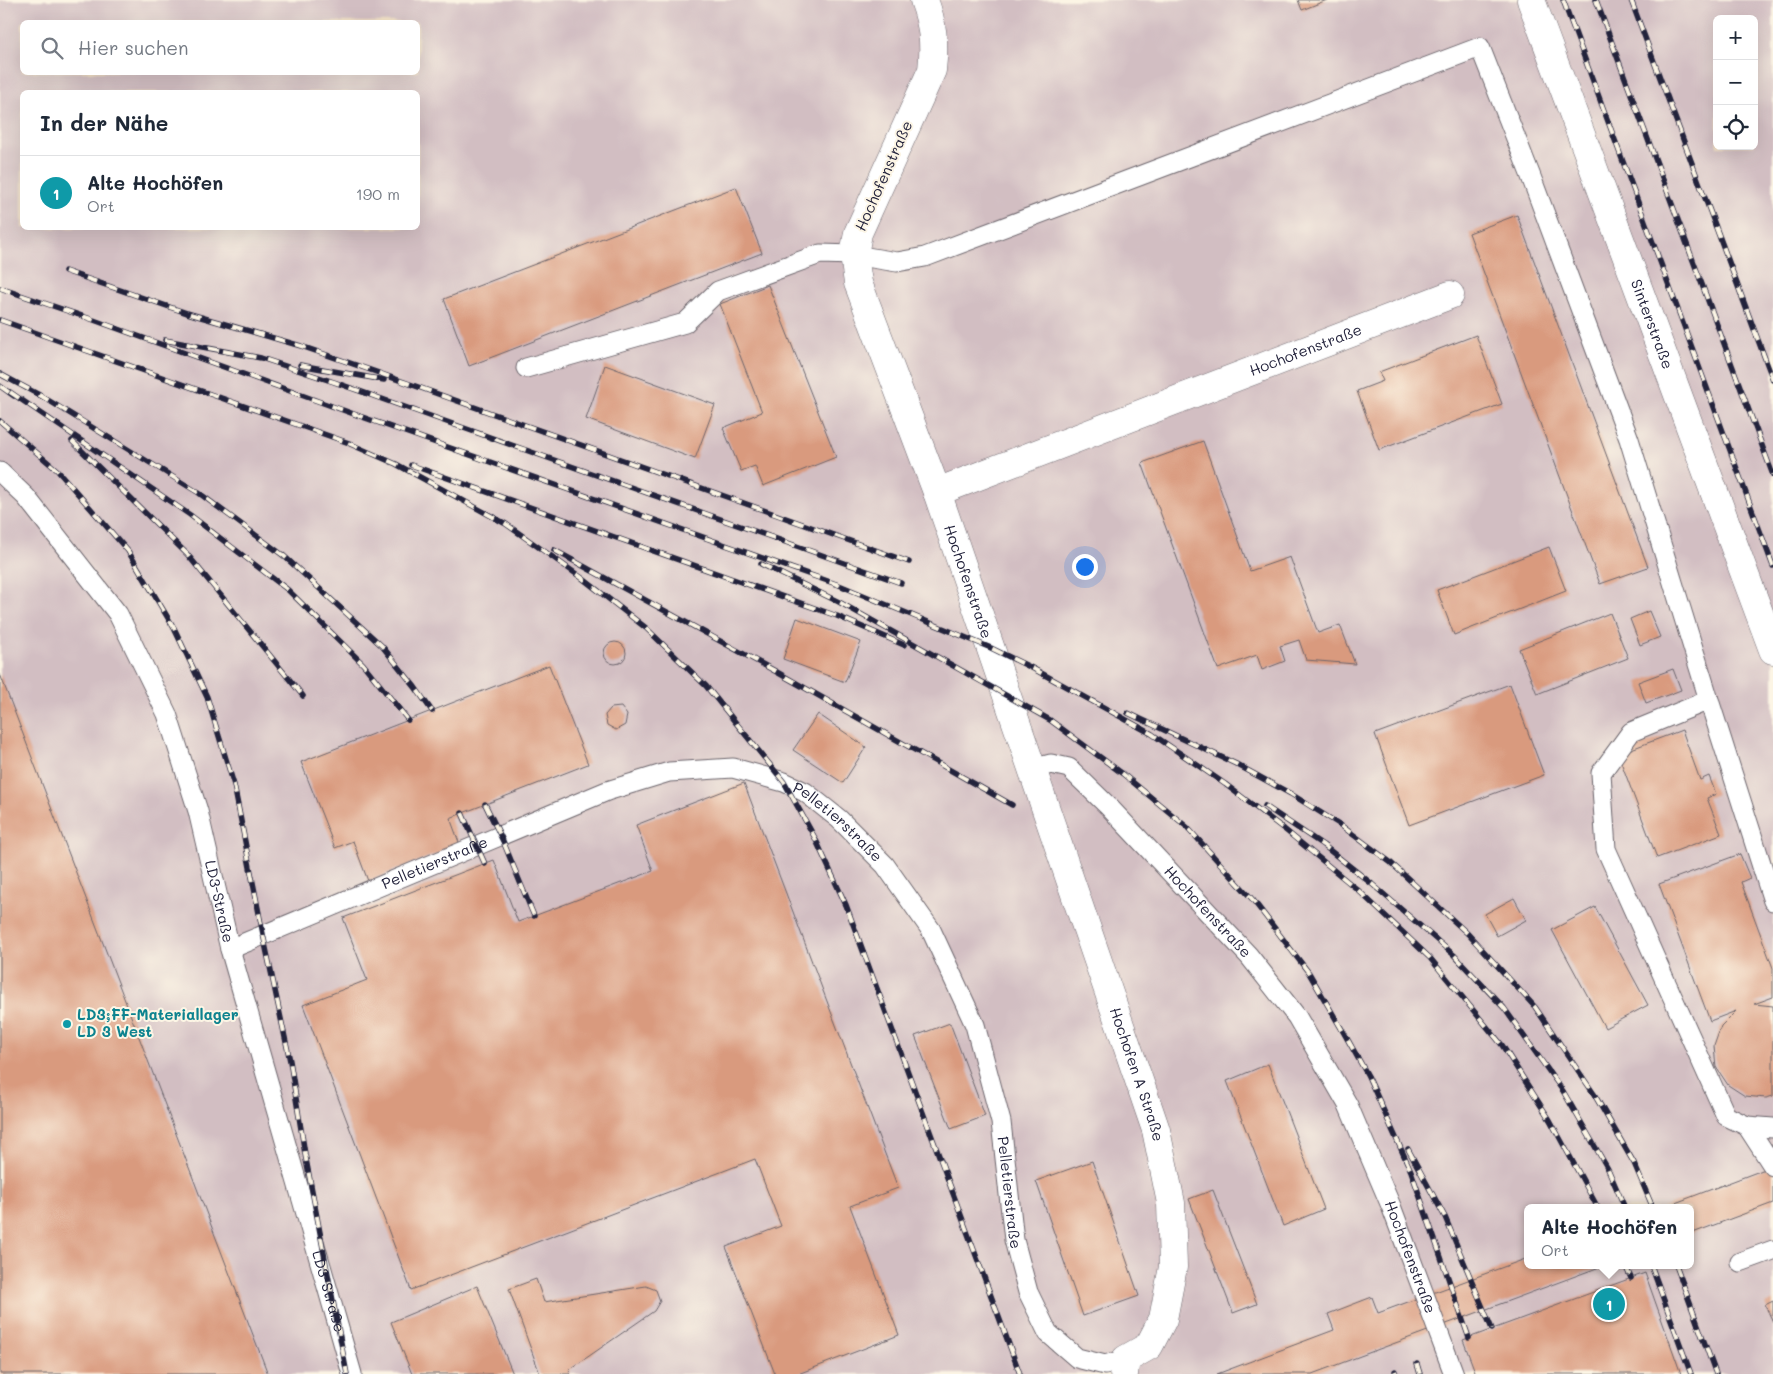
<!DOCTYPE html>
<html lang="de">
<head>
<meta charset="utf-8">
<style>
  body { margin:0; font-family:Mali,sans-serif; background:#f2f2f3; color:#1f2937 }
  .controls { position:absolute; right:15px; top:15px; display:grid; overflow:hidden; border-radius:8px; box-shadow:0 5px 20px #0002 }
  .controls button { width:45px; height:45px; display:grid; place-items:center; padding:0; border:0; border-bottom:1px solid #e0e1e3; background:#fff; color:#1f2937; font:25px sans-serif }
  .you { position:absolute; left:1084px; top:566px; width:18px; height:18px; margin:-12px; border:4px solid #fff; border-radius:50%; background:#1a73e8; box-shadow:0 0 0 8px #1a73e833 }
  .badge { display:grid; place-items:center; width:32px; height:32px; border-radius:50%; background:#7c3aed; color:#fff; font-size:16px; font-weight:700 }
  .pin { position:absolute; translate:-50% -50%; border:2px solid #fff; box-shadow:0 1px 5px #0006 }
  .popup { position:absolute; left:1524px; top:1204px; width:170px; height:65px; box-sizing:border-box; display:grid; place-content:center; border-radius:8px; background:#fff; filter:drop-shadow(0 1px 4px #0005); font-size:16px; white-space:nowrap; color:#747a83 }
  .popup b { font-size:19px; color:#1f2937 }
  .popup::after { content:''; position:absolute; left:50%; top:100%; margin-left:-10px; border:10px solid transparent; border-top-color:#fff }
  .list { margin:0; padding:0; list-style:none }
  h2 { display:flex; justify-content:space-between; align-items:center; height:65px; margin:0; padding:0 20px; font-size:21px }
  h2 small { font-size:16px; font-weight:400; color:#747a83 }
  .list li { display:grid; grid-template-columns:32px 1fr auto; gap:15px; align-items:center; box-sizing:border-box; height:75px; padding:0 20px; border-top:1px solid #e0e1e3 }
  .list b { display:block; font-size:19px; white-space:nowrap }
  .list p { margin:0; font-size:16px; white-space:nowrap; color:#747a83 }
  .list em { font-size:16px; font-style:normal; color:#747a83 }
  .icon { flex:none; width:28px; height:28px; fill:none; stroke:currentColor; stroke-width:2; stroke-linecap:round; stroke-linejoin:round }
  .map { position:relative; flex:none; width:1773px; height:1374px; overflow:hidden }
  .search { position:absolute; background:#fff; box-shadow:0 5px 20px #0002; left:20px; top:20px; width:400px; height:55px; display:flex; align-items:center; gap:12px; box-sizing:border-box; padding:0 18px; border-radius:8px; color:#747a83; font-size:19px }
  .panel { position:absolute; background:#fff; box-shadow:0 5px 20px #0002; left:20px; top:90px; width:400px; height:140px; border-radius:8px }
  .map>svg:first-child { display:block }
  .industrial { fill:#d2bec2; fill-rule:evenodd }
  .building { fill:#d99a7e }
  .lines { fill:none; stroke-linecap:round; stroke-linejoin:round }
  .service-casing { stroke:#6b646b; stroke-width:21 }
  .minor-casing { stroke:#6b646b; stroke-width:29 }
  .service { stroke:#fff; stroke-width:19 }
  .minor { stroke:#fff; stroke-width:28 }
  .rail-casing { stroke:#22223b; stroke-width:5.5 }
  .rail { stroke:#fcf5e5; stroke-width:4; stroke-dasharray:11; stroke-linecap:butt }
  .culture-dot { fill:#0f9aa8; stroke:#fcf5e5; stroke-width:2 }
  .labels { text-anchor:middle; stroke-width:4; stroke-linejoin:round; paint-order:stroke }
  .street-label { font-size:15px; fill:#22223b; stroke:#fcf5e5 }
  .culture-label { font-size:15px; font-weight:bold; fill:#0d838f; stroke:#fcf5e5; text-anchor:start }
</style>
</head>
<body>
<div class="map">
<svg width="1773" height="1374" viewBox="0 0 1773 1374">
  <rect width="100%" height="100%" fill="#fcf5e5"/>
  <filter id="ink" filterUnits="userSpaceOnUse"><feTurbulence type="fractalNoise" baseFrequency=".02" numOctaves="2"/><feDisplacementMap in="SourceGraphic" scale="10" xChannelSelector="R" yChannelSelector="G"/><feConvolveMatrix kernelMatrix="1 2 1 2 8 2 1 2 1" color-interpolation-filters="sRGB"/></filter>
  <filter id="wash" filterUnits="userSpaceOnUse"><feTurbulence type="fractalNoise" baseFrequency=".0096" numOctaves="4" result="noise"/><feDisplacementMap in="SourceGraphic" scale="20" xChannelSelector="R" yChannelSelector="G"/><feGaussianBlur stdDeviation="1.12" result="paint"/><feColorMatrix in="noise" values="0 0 0 0 0 0 0 0 0 0 0 0 0 0 0 0 0 1.4 0 .05"/><feComposite in="paint" operator="in"/></filter>
  <g filter="url(#wash)">
    <rect width="100%" height="100%" fill="#f3e0c3"/>
    <!-- industrial -->
    <path class="industrial" d="M 0,0 L 1773,0 L 1773,1374 L 0,1374 ZM 1717,19 L 1754,19 L 1754,146 L 1717,146 ZM 22,22 L 418,22 L 418,72 L 22,72 ZM 22,92 L 418,92 L 418,228 L 22,228 ZM 1528,1208 L 1690,1208 L 1690,1265 L 1528,1265 Z"/>
    <g id="blocks">
      <!-- building -->
      <path class="building" d="M 1298,0 L 1327,0 L 1302,10 Z
        M 736,187 L 762,253 L 469,366 L 444,299 Z
        M 1517,215 L 1648,567 L 1600,584 L 1469,233 Z
        M 768,285 L 836,457 L 763,486 L 755,466 L 741,471 L 723,428 L 762,412 L 720,304 Z
        M 1476,335 L 1502,404 L 1379,450 L 1357,391 L 1383,381 L 1379,372 Z
        M 605,365 L 715,405 L 695,459 L 586,419 Z
        M 1203,441 L 1250,571 L 1290,557 L 1318,633 L 1340,625 L 1355,664 L 1306,660 L 1299,640 L 1280,646 L 1285,661 L 1262,670 L 1257,655 L 1218,669 L 1142,463 Z
        M 1549,547 L 1566,591 L 1454,635 L 1437,590 Z
        M 1649,611 L 1660,637 L 1640,645 L 1630,619 Z
        M 1610,613 L 1628,658 L 1537,694 L 1519,649 Z
        M 797,618 L 861,642 L 845,682 L 783,659 Z
        M604 653a11 11 0 1 1 22 0a11 11 0 1 1-22 0Z
        M 549,665 L 588,764 L 450,818 L 460,845 L 368,881 L 353,841 L 335,848 L 301,762 Z
        M 1673,669 L 1681,690 L 1646,703 L 1638,682 Z
        M 0,674 L 268,1374 L 0,1374 Z
        M 1510,684 L 1544,775 L 1409,825 L 1375,734 Z
        M 621,707 L 627,715 L 625,725 L 616,730 L 607,725 L 605,715 L 611,708 Z
        M 818,714 L 866,747 L 843,783 L 793,750 Z
        M 1682,730 L 1700,780 L 1709,776 L 1716,794 L 1707,798 L 1721,834 L 1657,858 L 1618,754 Z
        M 744,783 L 898,1188 L 850,1206 L 899,1335 L 798,1374 L 775,1374 L 726,1247 L 781,1226 L 755,1159 L 411,1290 L 303,1005 L 367,980 L 343,918 L 494,860 L 518,922 L 653,871 L 636,825 Z
        M 1740,854 L 1750,878 L 1741,882 L 1773,968 L 1773,997 L 1754,1004 L 1773,1006 L 1773,1096 L 1766,1098 L 1745,1096 L 1728,1085 L 1716,1067 L 1714,1046 L 1721,1026 L 1736,1011 L 1710,1021 L 1659,884 Z
        M 1514,898 L 1526,920 L 1497,936 L 1485,914 Z
        M 1595,907 L 1648,1005 L 1605,1028 L 1552,930 Z
        M 950,1023 L 985,1116 L 951,1129 L 915,1036 Z
        M 1268,1064 L 1324,1209 L 1283,1226 L 1227,1081 Z
        M 1092,1161 L 1139,1296 L 1083,1316 L 1036,1181 Z
        M 1773,1166 L 1773,1203 L 1690,1234 L 1690,1208 L 1662,1208 Z
        M 1213,1190 L 1257,1304 L 1233,1313 L 1189,1199 Z
        M 1528,1258 L 1528,1265 L 1605,1265 L 1312,1374 L 1217,1374 L 1334,1330 L 1328,1314 L 1372,1297 L 1378,1313 Z
        M 1645,1273 L 1681,1374 L 1476,1374 L 1463,1340 Z
        M 536,1279 L 544,1302 L 646,1286 L 656,1290 L 660,1301 L 654,1311 L 569,1370 L 570,1374 L 540,1374 L 509,1289 Z
        M 477,1286 L 513,1374 L 412,1374 L 391,1322 Z
        M 1773,1301 L 1773,1322 L 1765,1305 Z"/>
    </g>
  </g>
  <g filter="url(#ink)">
    <use href="#blocks" fill-opacity="0" stroke="#6b646b" stroke-width="1"/>
    <g class="lines">
      <defs>
        <g id="service">
          <path d="M 526,368 L 685,323 L 718,291 L 820,254 L 854,255 L 897,262 L 925,257 L 1480,47 L 1530,174 L 1629,439 L 1709,700 L 1773,901"/>
          <path id="s1" d="M 0,472 L 26,497 L 118,614 L 167,714 L 198,811 L 230,949 L 352,1374"/>
          <path d="M 1709,700 L 1631,732 L 1601,773 L 1606,849 L 1726,1116 L 1747,1126 L 1773,1166"/>
          <path id="s2" d="M 1032,769 L 1051,764 L 1069,768 L 1109,807 L 1249,956 L 1297,1017 L 1348,1105 L 1391,1206 L 1454,1374"/>
          <path id="s3" d="M 230,949 L 607,791 L 669,772 L 733,768 L 784,782 L 805,792 L 839,819 L 885,865 L 931,930 L 975,1025 L 1001,1122 L 1014,1240 L 1028,1292 L 1048,1333 L 1077,1358 L 1105,1365 L 1126,1359"/>
          <path d="M 1747,1126 L 1773,1128"/>
          <path d="M 1740,1262 L 1773,1250"/>
        </g>
        <g id="minor">
          <path id="s4" d="M 924,0 C 933,24 935,44 932,70 L 858,233 L 854,255 L 858,283 L 937,492 L 1156,1130 L 1171,1203 L 1173,1267 L 1163,1319 L 1149,1346 L 1126,1359 L 1124,1374"/>
          <path id="s5" d="M 1531,0 L 1773,650"/>
          <path id="s6" d="M 937,492 L 1450,295"/>
        </g>
      </defs>
      <!-- service casing -->
      <use href="#service" class="service-casing"/>
      <!-- minor casing -->
      <use href="#minor" class="minor-casing"/>
      <!-- service -->
      <use href="#service" class="service"/>
      <!-- minor -->
      <use href="#minor" class="minor"/>
      <defs>
        <path id="rail" d="M 1563,0 L 1773,566
          M 1596,0 L 1773,475
          M 1631,0 L 1773,380
          M 65,271 L 187,313 L 301,346 L 379,373 L 909,562
          M 0,288 L 91,319 L 351,413 L 839,585 L 991,648 L 1032,668 L 1152,734 L 1225,784 L 1284,829 L 1358,890 L 1430,958 L 1502,1045 L 1550,1120 L 1598,1208
          M 0,320 L 352,444
          M 165,340 L 229,352
          M 223,351 L 261,358 L 334,382 L 901,583
          M 300,365 L 384,380
          M 0,374 L 43,397 L 199,493 L 284,556 L 382,646 L 415,687 L 432,711
          M 0,386 L 14,396
          M 10,392 L 190,515 L 288,590 L 363,664 L 408,720
          M 0,421 L 57,470 L 128,551 L 174,628 L 207,697 L 234,785 L 263,934 L 290,1061 L 305,1154 L 347,1374
          M 72,441 L 187,554 L 303,696
          M 348,443 L 396,464 L 506,524 L 582,578 L 646,628 L 706,686 L 784,782 L 815,838 L 846,905 L 1020,1374
          M 411,465 L 837,616 L 904,645
          M 554,550 L 775,671 L 1012,805
          M 761,564 L 839,602 L 1050,720 L 1123,774 L 1187,827 L 1253,900 L 1309,973 L 1344,1033 L 1368,1076 L 1411,1171 L 1469,1338
          M 1128,713 L 1236,764 L 1291,794 L 1339,824 L 1390,862 L 1468,934 L 1535,1007 L 1594,1094 L 1634,1163 L 1653,1208
          M 485,804 L 503,841 L 534,916
          M 1265,806 L 1323,845 L 1372,884 L 1454,955 L 1504,1008 L 1563,1091 L 1608,1169 L 1625,1208
          M 462,813 L 485,864
          M 1408,1149 L 1445,1217 L 1492,1329
          M 1625,1265 L 1631,1278
          M 1651,1265 L 1691,1374
          M 1676,1265 L 1716,1374
          M 1417,1364 L 1420,1374
          M 1395,1371 L 1396,1374"/>
      </defs>
      <!-- rail casing -->
      <use href="#rail" class="rail-casing"/>
      <!-- rail -->
      <use href="#rail" class="rail"/>
    </g>
  </g>
  <!-- markers -->
  <circle class="culture-dot" cx="67" cy="1024" r="5"/>
  <g class="labels">
    <!-- street labels -->
    <g class="street-label">
      <text transform="translate(884 176) rotate(-66)" y="5">Hochofenstraße</text>
      <text dy="5" stroke="none"><textPath href="#s5" startOffset="346">Sinterstraße</textPath></text>
      <text dy="5" stroke="none"><textPath href="#s6" startOffset="395">Hochofenstraße</textPath></text>
      <text dy="5" stroke="none"><textPath href="#s4" startOffset="619">Hochofenstraße</textPath></text>
      <text dy="5" stroke="none"><textPath href="#s3" startOffset="658">Pelletierstraße</textPath></text>
      <text dy="5" stroke="none"><textPath href="#s3" startOffset="222">Pelletierstraße</textPath></text>
      <text dy="5" stroke="none"><textPath href="#s1" startOffset="491">LD3-Straße</textPath></text>
      <text dy="5" stroke="none"><textPath href="#s2" startOffset="238">Hochofenstraße</textPath></text>
      <text dy="5" stroke="none"><textPath href="#s4" startOffset="1140">Hochofen A Straße</textPath></text>
      <text dy="5" stroke="none"><textPath href="#s3" startOffset="1078">Pelletierstraße</textPath></text>
      <text dy="5" stroke="none"><textPath href="#s2" startOffset="642">Hochofenstraße</textPath></text>
      <text dy="5" stroke="none"><textPath href="#s1" startOffset="896">LD3-Straße</textPath></text>
    </g>
    <!-- culture labels -->
    <g class="culture-label">
      <text x="77" y="1020">LD3;FF-Materiallager<tspan x="77" dy="17">LD 3 West</tspan></text>
    </g>
  </g>
</svg>
<div class="controls">
<button>+</button>
<button>−</button>
<button><svg class="icon" aria-label="locate" viewBox="0 0 24 24"><circle cx="12" cy="12" r="6"/><path d="M12 2v4M12 18v4M2 12h4M18 12h4"/></svg></button>
</div>
<div class="you"></div>
<div class="pin badge" style="left:1609px;top:1304px;background:#0f9aa8">1</div>
<div class="popup"><b>Alte Hochöfen</b>Ort</div>
<div class="search"><svg class="icon" aria-label="search" viewBox="0 0 24 24"><circle cx="10" cy="10" r="6"/><path d="M15 15l6 6"/></svg>Hier suchen</div>
<section class="panel">
<h2>In der Nähe<small></small></h2>
<ul class="list">
<li><span class="badge" style="background:#0f9aa8">1</span><div><b>Alte Hochöfen</b><p>Ort</p></div><em>190 m</em></li>
</ul>
</section>
</div>
</body>
</html>
